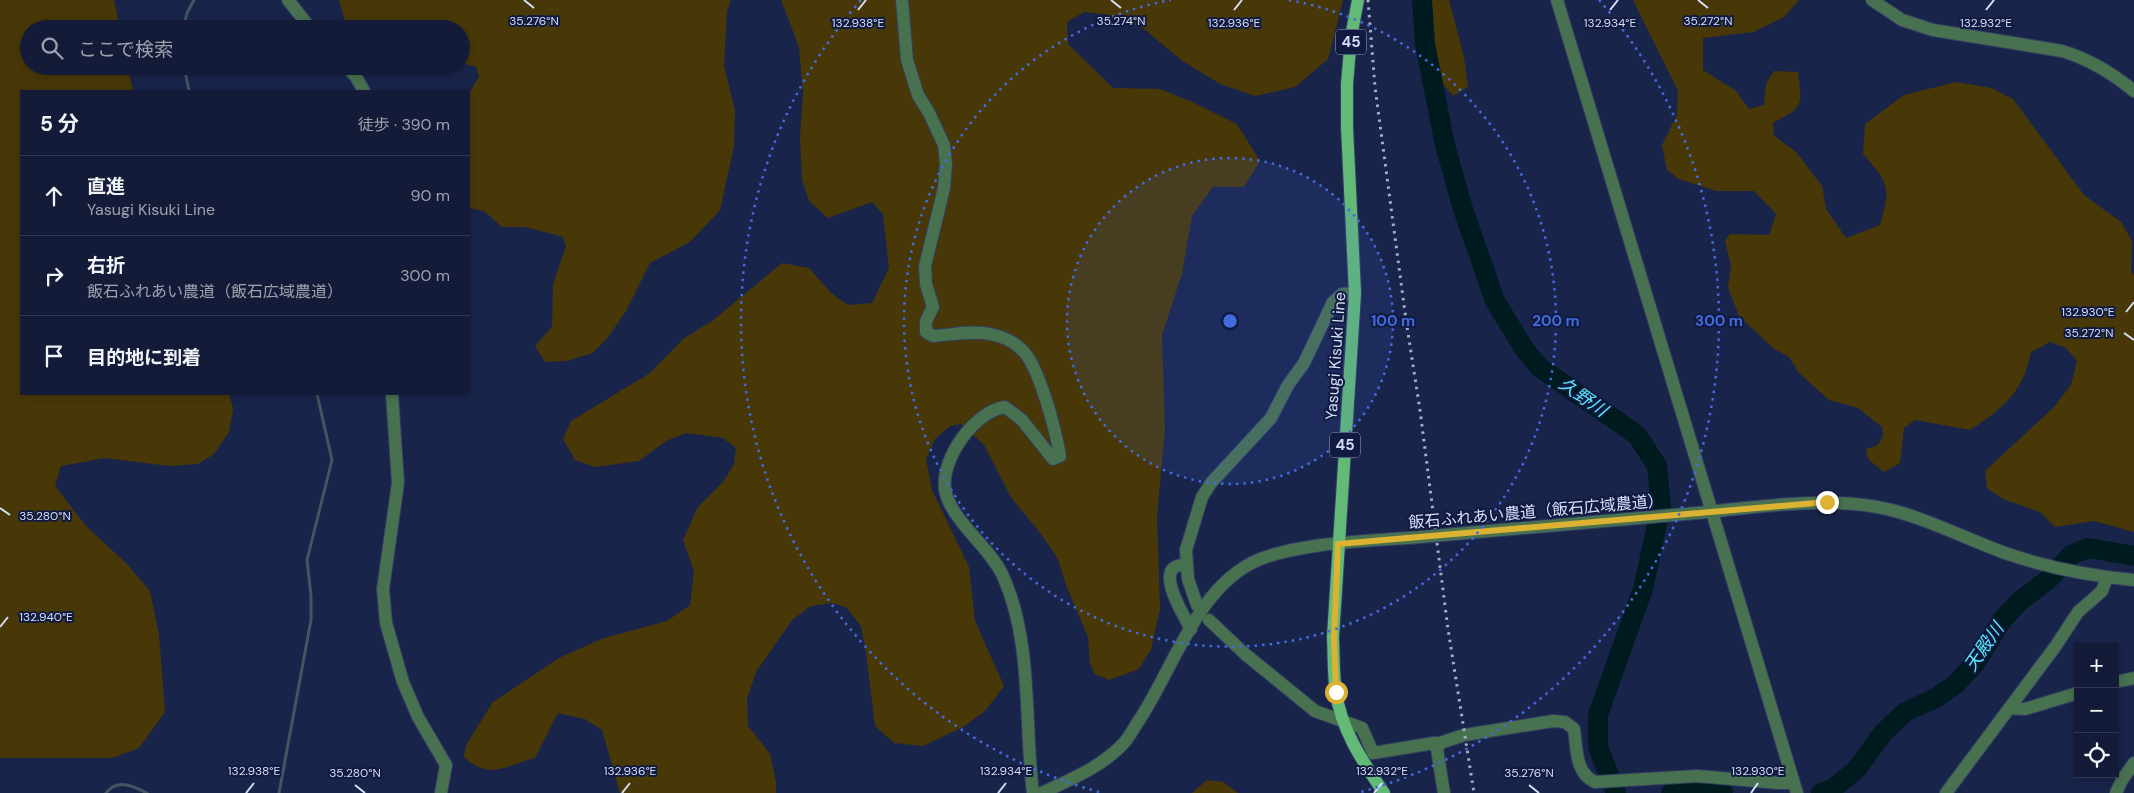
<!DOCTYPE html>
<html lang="ja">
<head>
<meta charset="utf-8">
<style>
  body { margin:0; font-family:"DM Sans","Noto Sans JP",sans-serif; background:#1c2440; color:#f1f3f6 }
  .controls { position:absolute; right:15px; bottom:15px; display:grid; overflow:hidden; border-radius:0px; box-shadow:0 2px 8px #0003 }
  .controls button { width:45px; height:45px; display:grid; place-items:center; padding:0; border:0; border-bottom:1px solid #323953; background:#131b38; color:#f1f3f6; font:25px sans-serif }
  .stop { position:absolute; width:15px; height:15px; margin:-11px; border:4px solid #dcb233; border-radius:50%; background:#fff }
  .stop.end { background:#dcb233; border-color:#fff; box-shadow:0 1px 5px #0008 }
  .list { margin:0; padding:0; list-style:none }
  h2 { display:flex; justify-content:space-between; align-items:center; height:65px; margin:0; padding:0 20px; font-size:21px }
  h2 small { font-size:16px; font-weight:400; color:#9da1ae }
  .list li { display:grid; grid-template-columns:32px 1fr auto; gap:15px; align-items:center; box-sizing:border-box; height:80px; padding:0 20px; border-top:1px solid #323953 }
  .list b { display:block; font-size:19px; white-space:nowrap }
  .list p { margin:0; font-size:16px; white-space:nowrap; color:#9da1ae }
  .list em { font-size:16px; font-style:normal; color:#9da1ae }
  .icon { flex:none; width:28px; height:28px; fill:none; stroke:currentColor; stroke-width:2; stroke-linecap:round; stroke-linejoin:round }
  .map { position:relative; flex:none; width:2134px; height:793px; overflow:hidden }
  .search { position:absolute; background:#131b38; box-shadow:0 2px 8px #0003; left:20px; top:20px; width:450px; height:55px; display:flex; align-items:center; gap:12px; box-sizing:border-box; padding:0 18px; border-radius:28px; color:#9da1ae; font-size:19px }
  .panel { position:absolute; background:#131b38; box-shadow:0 2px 8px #0003; left:20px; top:90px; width:450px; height:305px; border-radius:0px }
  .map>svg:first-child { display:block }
  .green { fill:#483807 }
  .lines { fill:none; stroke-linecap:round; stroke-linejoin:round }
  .stream { stroke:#405660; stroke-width:3 }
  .river { stroke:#001b1f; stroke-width:20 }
  .minor-casing { stroke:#333e63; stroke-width:14 }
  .tertiary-casing { stroke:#333e63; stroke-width:14 }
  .primary-casing { stroke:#333e63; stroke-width:14 }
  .minor { stroke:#487150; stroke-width:12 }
  .tertiary { stroke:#487150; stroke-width:12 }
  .primary { stroke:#63ba77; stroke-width:12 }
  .rail { stroke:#a4afcb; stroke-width:3; stroke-dasharray:2.5 5; stroke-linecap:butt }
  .tertiary-bridge-casing { stroke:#333e63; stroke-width:14; stroke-linecap:butt }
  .tertiary-bridge { stroke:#487150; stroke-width:12 }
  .route { stroke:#dcb233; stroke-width:6 }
  .ticks { fill:none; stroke:#d5dff8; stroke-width:2 }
  .ring { fill:none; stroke:#426bde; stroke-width:2.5; stroke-dasharray:2.5 5 }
  .labels { text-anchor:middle; stroke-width:4; stroke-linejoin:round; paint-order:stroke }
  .shield { fill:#111a40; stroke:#9aa4c1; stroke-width:1 }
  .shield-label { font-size:15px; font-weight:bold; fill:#d5dff8 }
  .street-label { font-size:16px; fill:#d5dff8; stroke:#111a40 }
  .water-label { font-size:18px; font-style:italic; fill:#5de8fe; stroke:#111a40 }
  .ticks-label { font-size:12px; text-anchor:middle; fill:#d5dff8; stroke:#111a40; stroke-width:4; stroke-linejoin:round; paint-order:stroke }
  .centre { fill:#426bde; stroke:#111a40; stroke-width:2.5 }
  .ring-label { font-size:15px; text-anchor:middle; font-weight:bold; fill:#426bde; stroke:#111a40; stroke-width:4; stroke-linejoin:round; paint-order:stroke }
</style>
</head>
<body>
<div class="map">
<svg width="2134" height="793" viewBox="0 0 2134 793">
  <rect width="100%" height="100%" fill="#19244b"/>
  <!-- green -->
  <path class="green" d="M 0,0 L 114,0 L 120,29 L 29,29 L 29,66 L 128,66 L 133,91 L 21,91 L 21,394 L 229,394 L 233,409 L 229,432 L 214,454 L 198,464 L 169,466 L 105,458 L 61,466 L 55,486 L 86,526 L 126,563 L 150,591 L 159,635 L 165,712 L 139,748 L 112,758 L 0,758 Z
    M 339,0 L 731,0 L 727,11 L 724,66 L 735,111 L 734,146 L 720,210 L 690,242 L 650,263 L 626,311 L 609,336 L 593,353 L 566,361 L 545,362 L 535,346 L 552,327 L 553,284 L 566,246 L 563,237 L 526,227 L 502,227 L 484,211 L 469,208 L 469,94 L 479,76 L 476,67 L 461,63 L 461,29 L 347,29 Z
    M 781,0 L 1343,0 L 1328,59 L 1295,87 L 1255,96 L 1220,84 L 1181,60 L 1143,28 L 1109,15 L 1084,12 L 1067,22 L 1068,44 L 1113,88 L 1160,89 L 1190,101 L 1237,124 L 1260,161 L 1244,187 L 1213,187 L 1192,216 L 1182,274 L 1162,335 L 1165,429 L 1157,517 L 1160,609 L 1151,649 L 1139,669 L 1109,680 L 1095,674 L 1090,664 L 1088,637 L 1066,585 L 1058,559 L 1038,530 L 1012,499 L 984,445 L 961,424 L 950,426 L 935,439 L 926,459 L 932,490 L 969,567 L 975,621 L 1004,686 L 985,711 L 963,727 L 923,746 L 894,743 L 875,726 L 866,653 L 861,626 L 846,607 L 832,603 L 811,606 L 792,620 L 756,672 L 747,699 L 748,726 L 770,754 L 776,782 L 776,793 L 620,793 L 602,730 L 585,719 L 558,713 L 535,758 C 506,765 490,781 464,757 L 466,745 L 493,702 L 559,658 L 604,638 L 667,621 L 690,605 L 694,571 L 683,540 L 698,507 L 723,482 L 734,464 L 736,448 L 723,438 L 686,433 L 666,441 L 639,461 L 595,467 L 575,460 L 563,439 L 571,421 L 650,373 L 683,339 L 712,321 L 782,263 L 809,268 L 831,293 L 848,305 L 872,303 L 889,268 L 883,214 L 872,202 L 828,218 L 809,201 L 802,180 L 800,137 L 803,93 L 799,47 Z
    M 1430,0 L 1449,0 L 1464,57 L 1468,87 L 1453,96 L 1443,84 L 1430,25 Z
    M 1633,0 L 1799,0 L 1784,17 L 1753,32 L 1703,38 L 1703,70 L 1736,91 L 1749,109 L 1764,105 L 1766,84 L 1774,71 L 1798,72 C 1802,106 1804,107 1773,123 L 1774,136 L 1796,152 L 1822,186 L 1826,209 L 1846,238 L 1880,225 C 1891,187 1889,183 1863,154 L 1865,124 L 1904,95 L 1956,82 L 1991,88 L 2013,99 L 2084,195 L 2121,222 L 2132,241 L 2131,271 L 2134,275 L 2134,532 L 2094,521 L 2055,527 L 2040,512 L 2003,499 L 1987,488 L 1985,471 L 2054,407 L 2071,385 L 2077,361 L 2066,348 L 2050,342 L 2031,352 C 2029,360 2027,370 2023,378 C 2012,401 1991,417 1970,430 L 1915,420 L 1904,428 L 1900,463 L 1884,472 L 1868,459 L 1866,449 L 1878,445 L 1883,436 L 1882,427 L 1858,408 L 1829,400 L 1799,373 L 1789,357 L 1773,348 L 1739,316 L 1728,288 L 1731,265 L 1725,241 L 1730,234 L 1769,235 L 1776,214 L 1754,191 L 1716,191 L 1679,179 L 1667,170 L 1662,145 L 1677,115 L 1678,91 Z
    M 1207,780 L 1223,782 L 1238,793 L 1192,793 Z"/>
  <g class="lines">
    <!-- stream -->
    <path class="stream" d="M 183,29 L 187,13 L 194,0
      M 184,66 L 189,91
      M 106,793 C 118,778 133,786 147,793
      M 279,793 L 311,620 L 311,596 L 307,560 L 332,460 L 317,394"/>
    <!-- river -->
    <path class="river" d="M 1422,0 L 1425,44 L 1445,145 L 1463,209 L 1495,301 L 1525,350 L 1539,367 L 1637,435 L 1657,466 L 1661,506 L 1643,589 L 1598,715 L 1598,747 L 1616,793
      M 1671,793 L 1703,790 L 1723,793
      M 1821,793 L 1832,789 L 1856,770 L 1883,733 L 1905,712 L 1936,698 L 1956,684 L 1976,662 L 2002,620 L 2020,601 L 2049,579 L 2071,555 L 2088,548 L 2134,556"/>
    <defs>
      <path id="minor" d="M 288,0 L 311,29
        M 902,0 L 907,60 L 918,95 L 929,113 L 944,145 L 946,164 L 944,188 L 925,266 L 926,284 L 933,307 L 926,321 L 926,332 L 933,336 C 951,335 972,330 990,334 C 1000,336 1013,341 1021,349 C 1039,364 1056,432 1060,456 L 1053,459 L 1022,420 L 1005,407 C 975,411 941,458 945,489 C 949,519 991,548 1003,576 C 1033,643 1024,722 1033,793
        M 1557,0 L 1797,793
        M 346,66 L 356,77 L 364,91
        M 392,394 L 398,483 L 383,589 L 386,623 L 403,682 L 418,717 L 446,765 L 441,793
        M 1186,565 C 1183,565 1178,565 1175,567 C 1159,576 1185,618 1191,629
        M 1197,605 L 1188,579 L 1186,550 L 1202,497 L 1211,483 L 1271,418 L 1288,385 L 1304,363 L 1333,302 L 1342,294 L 1355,293
        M 1209,620 L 1245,654 L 1315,711 L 1362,728 L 1373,753 L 1434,743 L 1440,743 L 1464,735 L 1553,721 L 1565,722 L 1574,729 C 1577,749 1575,773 1595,782 L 1697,776 L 1779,783 L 1794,783
        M 2115,682 L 2134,678
        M 2009,708 L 2025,709 L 2078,693
        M 1440,743 L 1437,749 L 1444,793
        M 1946,793 L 2055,647 L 2078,612 L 2102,591 L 2107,577
        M 2116,793 L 2122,780 L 2134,763"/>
      <path id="tertiary" d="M 1872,0 L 1902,20 L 1933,30 L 2062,51 C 2089,59 2112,73 2134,91
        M 1685,514 C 1745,509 1817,496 1877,507 C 1919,514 1968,540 2008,554 C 2049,568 2091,576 2134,580
        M 1042,793 C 1071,779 1100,768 1123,744 C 1129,738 1133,729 1138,722 C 1173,670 1197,586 1258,560 C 1301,542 1372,541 1420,537"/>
      <path id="primary" d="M 1358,0 L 1351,37 L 1347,84 L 1347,127 L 1355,293 L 1333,637 C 1334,655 1333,674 1336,692 C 1341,730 1363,762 1384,793"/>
    </defs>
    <!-- minor casing -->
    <use href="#minor" class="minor-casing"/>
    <!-- tertiary casing -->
    <use href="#tertiary" class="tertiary-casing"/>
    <!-- primary casing -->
    <use href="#primary" class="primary-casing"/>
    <!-- minor -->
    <use href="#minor" class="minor"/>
    <!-- tertiary -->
    <use href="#tertiary" class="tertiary"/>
    <!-- primary -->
    <use href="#primary" class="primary"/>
    <!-- rail -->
    <path class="rail" d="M 1368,0 L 1375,87 L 1406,320 L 1420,410 L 1448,629 L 1474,793"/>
    <defs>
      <path id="tertiary-bridge" d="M 1420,537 L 1685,514"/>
    </defs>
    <!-- tertiary-bridge casing -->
    <use href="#tertiary-bridge" class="tertiary-bridge-casing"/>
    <!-- tertiary-bridge -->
    <use href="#tertiary-bridge" class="tertiary-bridge"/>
  </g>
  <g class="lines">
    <!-- route -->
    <path class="route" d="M 1336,692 L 1334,637 L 1338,544 L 1827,502"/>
  </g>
  <!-- ticks -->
  <path class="ticks" d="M 524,0 L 534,8M 1111,0 L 1121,8M 1698,0 L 1708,8M 858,10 L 866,0M 1234,10 L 1242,0M 1610,10 L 1618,0M 1986,10 L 1994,0M 2126,312 L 2134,302M 2124,333 L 2134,340M 0,508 L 10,515M 0,627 L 8,617M 355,785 L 365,793M 1529,785 L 1539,793M 246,793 L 254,783M 622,793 L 630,783M 998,793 L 1006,783M 1374,793 L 1382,783M 1751,793 L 1758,783"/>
  <!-- distance rings -->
  <circle cx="1230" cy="321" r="163" fill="#426bde" fill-opacity=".12"/>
  <g class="ring">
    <circle cx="1230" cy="321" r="163"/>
    <path d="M1289 0A326 326 0 1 1 1171 0"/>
    <path d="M1099 792A489 489 0 0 1 861 0M1599 0A489 489 0 0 1 1361 792"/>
  </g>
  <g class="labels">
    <!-- shield labels -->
    <g class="shield">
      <rect x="1336" y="29.5" width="30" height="25" rx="4"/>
      <rect x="1330" y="432.5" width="30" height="25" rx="4"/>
    </g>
    <g class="shield-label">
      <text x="1351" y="47">45</text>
      <text x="1345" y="450">45</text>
    </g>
    <!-- street labels -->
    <g class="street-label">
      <text transform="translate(1335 356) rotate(-86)" y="6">Yasugi Kisuki Line</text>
      <text transform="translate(1536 511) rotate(-5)" y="6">飯石ふれあい農道（飯石広域農道）</text>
    </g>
    <!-- water labels -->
    <g class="water-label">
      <text transform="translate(1583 397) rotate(35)" y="6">久野川</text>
      <text transform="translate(1984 647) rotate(-55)" y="6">天殿川</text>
    </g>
  </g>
  <g class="ticks-label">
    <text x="1708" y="25">35.272°N</text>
    <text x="534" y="25">35.276°N</text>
    <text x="1121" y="25">35.274°N</text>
    <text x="858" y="27">132.938°E</text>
    <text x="1234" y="27">132.936°E</text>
    <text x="1610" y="27">132.934°E</text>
    <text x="1986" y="27">132.932°E</text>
    <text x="2088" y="316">132.930°E</text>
    <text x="2089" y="337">35.272°N</text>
    <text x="45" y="520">35.280°N</text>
    <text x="46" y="621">132.940°E</text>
    <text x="254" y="775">132.938°E</text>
    <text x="630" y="775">132.936°E</text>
    <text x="1006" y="775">132.934°E</text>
    <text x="1382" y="775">132.932°E</text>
    <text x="1758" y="775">132.930°E</text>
    <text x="355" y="777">35.280°N</text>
    <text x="1529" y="777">35.276°N</text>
  </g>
  <circle cx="1230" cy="321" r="8" class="centre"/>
  <g class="ring-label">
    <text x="1393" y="326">100 m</text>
    <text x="1556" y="326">200 m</text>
    <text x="1719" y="326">300 m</text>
  </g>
</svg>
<div class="controls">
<button>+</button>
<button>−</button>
<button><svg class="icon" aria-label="locate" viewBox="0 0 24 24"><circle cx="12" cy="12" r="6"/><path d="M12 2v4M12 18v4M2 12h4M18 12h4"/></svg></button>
</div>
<div class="stop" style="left:1336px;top:692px"></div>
<div class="stop end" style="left:1827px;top:502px"></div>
<div class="search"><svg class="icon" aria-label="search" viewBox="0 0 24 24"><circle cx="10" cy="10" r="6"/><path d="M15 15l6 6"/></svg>ここで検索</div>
<section class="panel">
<h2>5 分<small>徒歩 · 390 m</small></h2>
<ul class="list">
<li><svg class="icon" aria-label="ahead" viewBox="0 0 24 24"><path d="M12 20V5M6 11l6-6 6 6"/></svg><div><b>直進</b><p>Yasugi Kisuki Line</p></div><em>90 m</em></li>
<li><svg class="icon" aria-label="right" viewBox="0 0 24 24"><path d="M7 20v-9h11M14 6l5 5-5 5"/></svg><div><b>右折</b><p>飯石ふれあい農道（飯石広域農道）</p></div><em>300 m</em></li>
<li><svg class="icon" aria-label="arrive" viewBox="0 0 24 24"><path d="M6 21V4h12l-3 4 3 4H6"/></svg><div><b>目的地に到着</b></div></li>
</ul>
</section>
</div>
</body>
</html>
